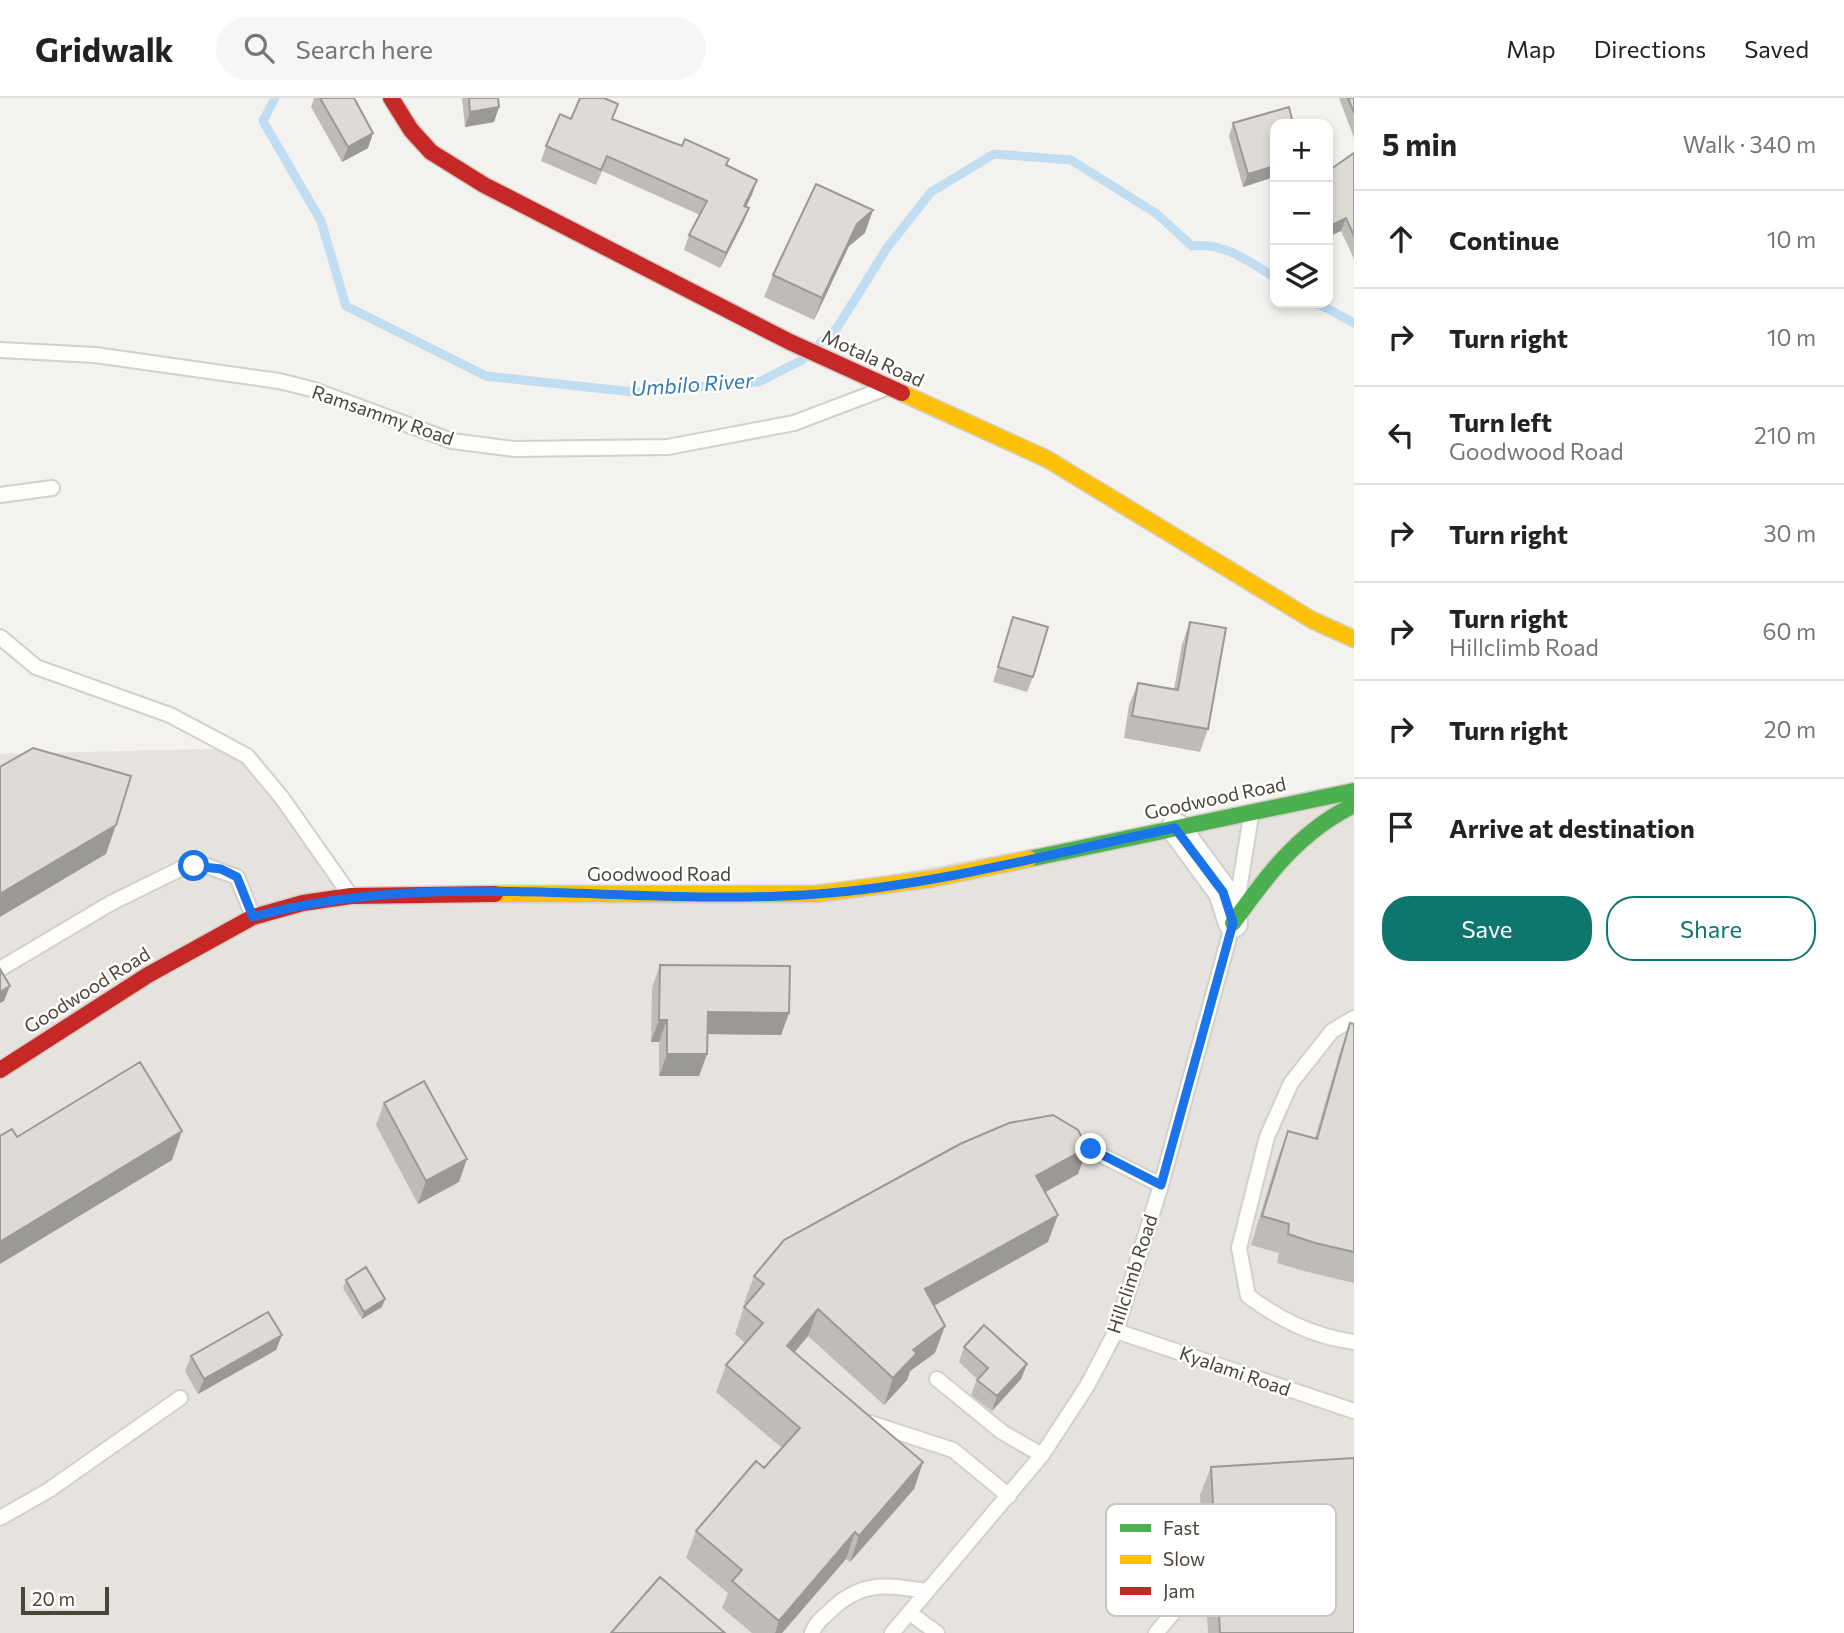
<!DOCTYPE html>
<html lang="en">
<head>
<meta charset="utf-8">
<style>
  body { margin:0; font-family:Commissioner,sans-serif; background:#f6f6f6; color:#222 }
  .controls { position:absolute; right:21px; top:21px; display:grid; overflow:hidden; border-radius:14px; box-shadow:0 4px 10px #0003 }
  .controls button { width:63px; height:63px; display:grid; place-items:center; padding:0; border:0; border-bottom:2px solid #e0e0e0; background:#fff; color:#222; font:35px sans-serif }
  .scale { position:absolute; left:21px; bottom:18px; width:88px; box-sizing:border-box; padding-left:7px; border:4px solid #4b4439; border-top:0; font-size:19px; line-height:24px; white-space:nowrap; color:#4b4439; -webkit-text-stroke:5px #fff; paint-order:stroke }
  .stop { position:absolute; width:21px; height:21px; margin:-16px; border:5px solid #1a73e8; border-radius:50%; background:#fff }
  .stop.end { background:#1a73e8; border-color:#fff; box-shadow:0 2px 7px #0008 }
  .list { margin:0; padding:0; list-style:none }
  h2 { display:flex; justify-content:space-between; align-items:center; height:91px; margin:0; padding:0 28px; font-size:30px }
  h2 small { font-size:23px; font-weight:400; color:#767676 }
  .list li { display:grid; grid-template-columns:46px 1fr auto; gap:21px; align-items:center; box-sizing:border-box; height:98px; padding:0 28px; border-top:2px solid #e0e0e0 }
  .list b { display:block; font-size:26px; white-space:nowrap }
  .list p { margin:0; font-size:23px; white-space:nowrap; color:#767676 }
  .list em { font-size:23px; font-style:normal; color:#767676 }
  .actions { display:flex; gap:14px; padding:21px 28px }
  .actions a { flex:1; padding:16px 0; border:2px solid #0f766e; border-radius:28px; text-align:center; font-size:24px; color:#0f766e }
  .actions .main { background:#0f766e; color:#fff }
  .icon { flex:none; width:38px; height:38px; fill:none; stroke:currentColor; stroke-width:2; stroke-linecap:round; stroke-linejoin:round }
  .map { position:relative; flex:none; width:1354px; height:1535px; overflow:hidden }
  header { display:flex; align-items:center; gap:42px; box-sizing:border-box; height:98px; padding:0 35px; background:#fff; border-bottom:2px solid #e0e0e0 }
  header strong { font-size:33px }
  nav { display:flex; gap:38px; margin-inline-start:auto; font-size:24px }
  .search { width:490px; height:63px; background:#f6f6f6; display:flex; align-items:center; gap:18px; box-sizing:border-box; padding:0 24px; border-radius:38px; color:#767676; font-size:26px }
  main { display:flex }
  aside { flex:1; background:#fff }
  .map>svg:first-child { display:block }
  .industrial { fill:#e6e2de }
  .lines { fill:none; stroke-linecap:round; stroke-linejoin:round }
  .stream { stroke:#c0ddf1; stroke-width:9 }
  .lane-casing { stroke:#d2d0cb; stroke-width:18 }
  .street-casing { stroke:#d2d0cb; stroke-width:32 }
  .fast-casing { stroke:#d3cfc5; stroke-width:19 }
  .slow-casing { stroke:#d3cfc5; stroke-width:19 }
  .jam-casing { stroke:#d3cfc5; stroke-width:19 }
  .lane { stroke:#fdfdfc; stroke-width:14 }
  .street { stroke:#fdfdfc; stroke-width:28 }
  .fast { stroke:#4caf50; stroke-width:16 }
  .slow { stroke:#ffc107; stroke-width:16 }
  .jam { stroke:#c62828; stroke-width:16 }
  .wall { fill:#bfbcb8 }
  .shaded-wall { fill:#9b9996 }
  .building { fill:#dedbd6; stroke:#9b9996; stroke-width:2 }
  .route { stroke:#1a73e8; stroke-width:9 }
  .labels { text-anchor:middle; stroke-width:5; stroke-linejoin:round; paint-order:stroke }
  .street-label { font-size:19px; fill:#4b4439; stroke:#fff }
  .water-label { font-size:21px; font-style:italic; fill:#2e7ab2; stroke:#fff }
  .key { fill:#fff; stroke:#c9c7c4; stroke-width:2 }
  .key-label { font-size:19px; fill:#4b4439 }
</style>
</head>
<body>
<header>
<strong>Gridwalk</strong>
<div class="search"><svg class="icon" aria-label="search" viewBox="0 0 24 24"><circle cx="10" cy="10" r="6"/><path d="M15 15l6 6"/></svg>Search here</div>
<nav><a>Map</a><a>Directions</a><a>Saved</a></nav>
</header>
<main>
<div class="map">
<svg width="1354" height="1535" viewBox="0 0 1354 1535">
  <rect width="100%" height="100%" fill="#f4f2ee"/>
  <!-- industrial -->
  <path class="industrial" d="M 249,650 L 288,698 L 353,795 L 818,790 L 1354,691 L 1354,1535 L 0,1535 L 0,656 Z"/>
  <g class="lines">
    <!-- stream -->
    <path class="stream" d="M 275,0 L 263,23 L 321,123 L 346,208 L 486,278 L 633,294 L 759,284 L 802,262
      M 1317,205 L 1354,225
      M 820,245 L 837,230 L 887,150 L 931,94 L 994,56 L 1071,62 L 1157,116 L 1192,148 C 1224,144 1249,163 1275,180"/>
    <defs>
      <path id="lane" d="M 0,252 L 95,257 L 279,283 L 311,291 L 452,343 L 514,351 L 668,349 L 794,325 L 881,292
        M 0,397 L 52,390
        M 0,539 L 36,569 L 170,617 L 247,658 L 282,700 L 348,794
        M 1238,798 L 1251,718
        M 0,871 L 111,805 L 180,771 L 207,768 L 237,779 L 253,818
        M 1354,920 L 1332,933 L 1291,985 L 1267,1039 L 1239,1150 L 1248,1198 C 1281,1222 1312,1238 1354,1244
        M 1071,1042 L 1161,1087
        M 1116,1233 L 1354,1313
        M 937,1281 L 1002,1334 L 1042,1357
        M 870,1325 L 953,1352 L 1009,1398
        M 0,1420 L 49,1392 L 180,1300
        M 910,1515 L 937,1535
        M 812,1535 C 815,1526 822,1520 829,1514 C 861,1482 886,1487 927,1493
        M 892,1535 L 1042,1357 L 1087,1288 L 1116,1233 L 1161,1087 L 1233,825
        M 1156,1535 L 1196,1488"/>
      <path id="street" d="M 1176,730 L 1223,794 L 1233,825"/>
      <path id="fast" d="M 1029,761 L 1354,693
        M 1233,825 C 1267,777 1300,733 1354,707"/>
      <path id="slow" d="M 902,295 L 1047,361 L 1312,522 L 1354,541
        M 495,796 L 816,796 L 931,781 L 1029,761"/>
      <path id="jam" d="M 391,0 L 411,32 L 431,54 L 484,87 L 790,244 L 902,295
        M 0,972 L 148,877 L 253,819 L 303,805 L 351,798 L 495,796"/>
    </defs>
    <!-- lane casing -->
    <use href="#lane" class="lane-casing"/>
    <!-- street casing -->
    <use href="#street" class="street-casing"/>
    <!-- fast casing -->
    <use href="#fast" class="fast-casing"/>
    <!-- slow casing -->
    <use href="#slow" class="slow-casing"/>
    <!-- jam casing -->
    <use href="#jam" class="jam-casing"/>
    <!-- lane -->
    <use href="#lane" class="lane"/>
    <!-- street -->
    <use href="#street" class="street"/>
    <!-- fast -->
    <use href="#fast" class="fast"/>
    <!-- slow -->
    <use href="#slow" class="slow"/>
    <!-- jam -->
    <use href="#jam" class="jam"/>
  </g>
  <!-- wall -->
  <path class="wall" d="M 314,0 L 354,0 L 373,35 L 368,50 L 342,64 L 311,9 Z
    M 462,0 L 498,0 L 499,9 L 494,24 L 465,29 Z
    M 1339,0 L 1354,0 L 1354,40 Z
    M 571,21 L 613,21 L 727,67 L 757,82 L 746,109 L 749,110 L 743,125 L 720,170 L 684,152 L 689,137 L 700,117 L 602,73 L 596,87 L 541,63 L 546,48 Z
    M 1233,25 L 1275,26 L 1275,90 L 1271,80 L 1243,89 L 1229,38 Z
    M 1354,55 L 1354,161 L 1341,133 Z
    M 865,135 L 849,148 L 814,222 L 764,199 L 773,177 Z
    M 1013,519 L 1033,579 L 1027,594 L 993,584 Z
    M 1190,524 L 1208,631 L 1200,654 L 1124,640 L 1129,607 L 1138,585 L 1174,591 L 1182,546 Z
    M 660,867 L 789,915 L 781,937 L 708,936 L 707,956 L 699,978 L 659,978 L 659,944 L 651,944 L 652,890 Z
    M 1350,925 L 1354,926 L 1354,1185 L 1304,1173 L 1277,1165 L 1279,1155 L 1251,1147 L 1277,1062 L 1288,1033 L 1315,1040 L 1340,954 Z
    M 384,1005 L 459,1084 L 418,1106 L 376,1027 Z
    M 1087,1050 L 1078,1076 L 1045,1094 L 1048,1144 L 934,1208 L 935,1255 L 910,1273 L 907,1282 L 884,1307 L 808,1238 L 795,1254 L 923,1364 L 914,1391 L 850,1464 L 846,1461 L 782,1535 L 752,1535 L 722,1510 L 728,1495 L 686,1460 L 696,1433 L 764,1370 L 782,1350 L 716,1294 L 726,1267 L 745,1245 L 735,1236 L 744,1209 L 747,1207 L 744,1205 L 754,1178 Z
    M 346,1182 L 382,1209 L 362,1221 L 343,1190 Z
    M 964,1249 L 1027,1266 L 1021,1281 L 992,1313 L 971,1297 L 977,1281 L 959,1264 Z
    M 276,1252 L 198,1296 L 185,1273 L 191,1258 Z
    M 1211,1369 L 1354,1535 L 1208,1535 L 1200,1397 Z"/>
  <!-- shaded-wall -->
  <path class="shaded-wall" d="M 499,9 L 494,24 L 465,29 L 470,14 Z
    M 373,35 L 368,50 L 342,64 L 348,49 Z
    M 1275,68 L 1271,80 L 1243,89 L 1248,76 Z
    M 757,82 L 752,97 L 739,123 L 744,108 Z
    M 749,110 L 743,125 L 720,170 L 726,155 Z
    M 873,112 L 865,135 L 849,148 L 814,222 L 822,200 L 857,126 Z
    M 1346,120 L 1341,133 L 1328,139 L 1328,129 Z
    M 116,727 L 106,756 L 0,819 L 0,796 Z
    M 10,888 L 4,903 L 0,905 L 0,894 Z
    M 708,914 L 789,915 L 781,937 L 700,936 Z
    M 659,922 L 667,922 L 659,944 L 651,944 Z
    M 667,956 L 707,956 L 699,978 L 659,978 Z
    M 182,1033 L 172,1062 L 0,1166 L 0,1144 Z
    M 1087,1050 L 1078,1076 L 1026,1105 L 1036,1078 Z
    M 467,1061 L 459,1084 L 418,1106 L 426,1083 Z
    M 1058,1117 L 1048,1144 L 915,1218 L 925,1191 Z
    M 385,1201 L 382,1209 L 362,1221 L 364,1214 Z
    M 818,1211 L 808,1238 L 777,1275 L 787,1248 Z
    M 945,1228 L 935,1255 L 910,1273 L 907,1282 L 884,1307 L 893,1280 L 913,1252 Z
    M 282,1237 L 276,1252 L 198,1296 L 204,1281 Z
    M 1027,1266 L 1021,1281 L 992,1313 L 997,1298 Z
    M 923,1364 L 914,1391 L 850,1464 L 859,1438 Z
    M 855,1434 L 846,1461 L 782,1535 L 775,1535 L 779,1523 Z"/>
  <!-- building -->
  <path class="building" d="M 320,0 L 354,0 L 373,35 L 348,49 Z
    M 469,0 L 498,0 L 499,9 L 470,14 Z
    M 580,0 L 604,0 L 618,6 L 612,21 L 682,48 L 685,41 L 729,61 L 726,67 L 757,82 L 744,108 L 749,110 L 726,155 L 689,137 L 707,103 L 607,58 L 601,72 L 546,48 L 560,16 L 571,21 Z
    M 1348,0 L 1354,0 L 1354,15 Z
    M 1289,9 L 1293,26 L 1275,26 L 1275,68 L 1248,76 L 1233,25 Z
    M 1354,55 L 1354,138 L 1346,120 L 1328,129 L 1328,73 Z
    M 816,86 L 873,112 L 857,126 L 822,200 L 773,177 Z
    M 1013,519 L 1048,529 L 1033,579 L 998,569 Z
    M 1190,524 L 1226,530 L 1208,631 L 1132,618 L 1138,585 L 1178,592 Z
    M 33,650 L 131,678 L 116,727 L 0,796 L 0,669 Z
    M 660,867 L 790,868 L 789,915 L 708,914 L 707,956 L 667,956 L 667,922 L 659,922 Z
    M 0,871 L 10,888 L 0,894 Z
    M 1350,925 L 1354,926 L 1354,1154 L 1315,1145 L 1288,1136 L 1289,1126 L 1262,1118 L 1288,1033 L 1317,1041 Z
    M 140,964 L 182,1033 L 0,1144 L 0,1038 L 12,1031 L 17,1039 Z
    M 424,983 L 467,1061 L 426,1083 L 384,1005 Z
    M 1053,1017 L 1078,1032 L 1087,1050 L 1036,1078 L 1058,1117 L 925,1191 L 945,1228 L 913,1252 L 917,1255 L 893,1280 L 818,1211 L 787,1248 L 923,1364 L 859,1438 L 855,1434 L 779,1523 L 732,1483 L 742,1472 L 696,1433 L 756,1363 L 764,1370 L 800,1330 L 726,1267 L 763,1225 L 744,1209 L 764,1186 L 754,1178 L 784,1142 L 960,1046 L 1009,1025 Z
    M 366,1169 L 385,1201 L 364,1214 L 346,1182 Z
    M 268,1214 L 282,1237 L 204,1281 L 191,1258 Z
    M 984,1227 L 1027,1266 L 997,1298 L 977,1282 L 988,1270 L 964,1249 Z
    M 1354,1360 L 1354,1535 L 1220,1535 L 1211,1369 Z
    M 660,1479 L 725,1535 L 611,1535 Z"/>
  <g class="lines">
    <!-- route -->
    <path class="route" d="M 194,768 L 221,771 L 237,779 L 253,819 C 436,769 629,810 817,796 C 938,787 1057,754 1175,730 L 1223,794 L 1233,825 L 1161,1087 L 1091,1051"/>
  </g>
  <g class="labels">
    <!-- street labels -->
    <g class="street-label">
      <text transform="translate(873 260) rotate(25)" y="7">Motala Road</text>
      <text transform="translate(383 317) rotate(19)" y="7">Ramsammy Road</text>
      <text transform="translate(1215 700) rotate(-12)" y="7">Goodwood Road</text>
      <text x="659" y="783">Goodwood Road</text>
      <text transform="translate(87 892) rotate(-32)" y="7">Goodwood Road</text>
      <text transform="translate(1132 1176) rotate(-72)" y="7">Hillclimb Road</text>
      <text transform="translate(1235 1273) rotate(19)" y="7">Kyalami Road</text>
    </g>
    <!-- water labels -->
    <g class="water-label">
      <text transform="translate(692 287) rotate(-4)" y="7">Umbilo River</text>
    </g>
  </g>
  <!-- legend -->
  <rect x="1106" y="1406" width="230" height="112" rx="10" class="key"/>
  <rect x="1120" y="1426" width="31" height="8" fill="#4caf50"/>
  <rect x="1120" y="1457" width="31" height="9" fill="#ffc107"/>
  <rect x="1120" y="1489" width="31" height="8" fill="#c62828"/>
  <g class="key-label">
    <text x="1163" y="1437">Fast</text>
    <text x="1163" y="1468">Slow</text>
    <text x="1163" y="1500">Jam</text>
  </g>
</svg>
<div class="controls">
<button>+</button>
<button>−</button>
<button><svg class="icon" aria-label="layers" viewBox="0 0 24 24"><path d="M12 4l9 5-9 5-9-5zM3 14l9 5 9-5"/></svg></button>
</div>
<div class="scale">20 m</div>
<div class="stop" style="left:194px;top:768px"></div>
<div class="stop end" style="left:1091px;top:1051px"></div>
</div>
<aside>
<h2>5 min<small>Walk · 340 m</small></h2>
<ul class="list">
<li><svg class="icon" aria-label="ahead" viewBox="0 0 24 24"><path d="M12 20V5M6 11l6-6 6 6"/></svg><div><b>Continue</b></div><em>10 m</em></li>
<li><svg class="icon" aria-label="right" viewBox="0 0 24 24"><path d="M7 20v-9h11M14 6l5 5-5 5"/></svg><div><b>Turn right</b></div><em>10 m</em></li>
<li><svg class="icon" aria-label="left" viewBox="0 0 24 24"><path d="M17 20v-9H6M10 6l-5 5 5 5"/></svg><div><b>Turn left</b><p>Goodwood Road</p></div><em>210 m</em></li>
<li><svg class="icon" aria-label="right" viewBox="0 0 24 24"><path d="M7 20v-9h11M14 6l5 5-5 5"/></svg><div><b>Turn right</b></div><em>30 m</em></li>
<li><svg class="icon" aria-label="right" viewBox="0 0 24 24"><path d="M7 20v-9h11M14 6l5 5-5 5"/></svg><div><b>Turn right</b><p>Hillclimb Road</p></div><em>60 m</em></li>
<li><svg class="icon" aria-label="right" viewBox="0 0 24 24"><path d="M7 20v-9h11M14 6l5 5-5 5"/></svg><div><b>Turn right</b></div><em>20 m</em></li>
<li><svg class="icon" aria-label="arrive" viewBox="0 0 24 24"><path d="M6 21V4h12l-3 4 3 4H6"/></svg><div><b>Arrive at destination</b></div></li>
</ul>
<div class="actions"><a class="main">Save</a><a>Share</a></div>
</aside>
</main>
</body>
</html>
